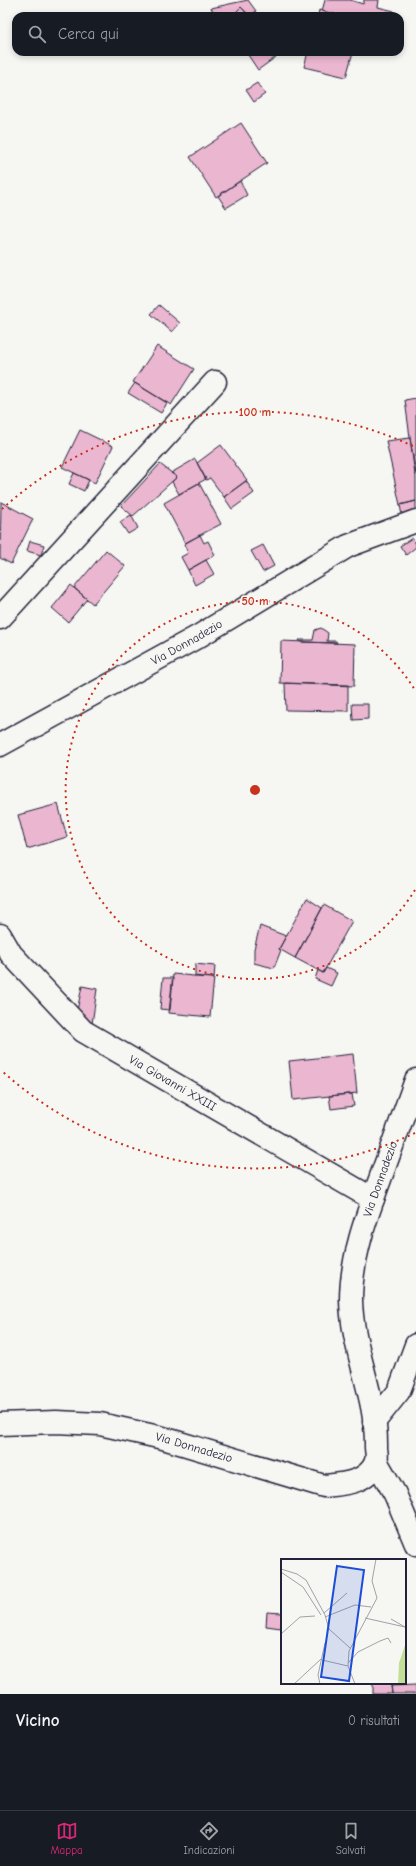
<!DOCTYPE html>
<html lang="it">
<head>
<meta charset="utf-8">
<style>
  body { margin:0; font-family:"Comic Neue",sans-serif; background:#242831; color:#f1f3f6 }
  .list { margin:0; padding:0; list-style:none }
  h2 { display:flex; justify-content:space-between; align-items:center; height:52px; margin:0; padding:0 16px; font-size:17px }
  h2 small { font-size:13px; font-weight:400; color:#9ea1a6 }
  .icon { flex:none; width:22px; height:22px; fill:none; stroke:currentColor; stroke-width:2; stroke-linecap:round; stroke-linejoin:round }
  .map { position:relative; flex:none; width:416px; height:1694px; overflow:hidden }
  .search { position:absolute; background:#171b24; box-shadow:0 2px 6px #0003; left:12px; right:12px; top:12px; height:44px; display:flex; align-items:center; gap:10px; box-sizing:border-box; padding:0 14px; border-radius:12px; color:#9ea1a6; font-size:15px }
  .sheet { height:116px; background:#171b24 }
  nav { display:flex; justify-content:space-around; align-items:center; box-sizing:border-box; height:56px; border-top:1px solid #363941; background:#171b24; font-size:11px; color:#9ea1a6 }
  nav a { display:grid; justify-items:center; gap:2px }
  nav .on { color:#db2777 }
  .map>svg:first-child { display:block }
  .building { fill:#ebb6d0; stroke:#22223b }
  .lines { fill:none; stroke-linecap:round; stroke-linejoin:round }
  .street-casing { stroke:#22223b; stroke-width:25 }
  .street { stroke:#f6f6f2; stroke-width:22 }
  .ring { fill:none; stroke:#c8321e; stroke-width:2; stroke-dasharray:2 4 }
  .labels { text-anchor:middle; stroke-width:3; stroke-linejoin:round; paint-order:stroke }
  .street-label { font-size:12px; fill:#22223b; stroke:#f6f6f2 }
  .inset-road { fill:none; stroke:#a1a1a9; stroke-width:1 }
  .view { fill:#1d4ed8; fill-opacity:0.15; stroke:#1d4ed8; stroke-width:2 }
  .inset-edge { fill:none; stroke:#22223b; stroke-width:2 }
  .centre { fill:#c8321e; stroke:#f6f6f2; stroke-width:2 }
  .ring-label { font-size:12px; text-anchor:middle; font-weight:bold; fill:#c8321e; stroke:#f6f6f2; stroke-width:3; stroke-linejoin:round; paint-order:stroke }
</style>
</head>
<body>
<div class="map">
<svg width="416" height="1694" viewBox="0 0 416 1694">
  <rect width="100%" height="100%" fill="#f6f6f2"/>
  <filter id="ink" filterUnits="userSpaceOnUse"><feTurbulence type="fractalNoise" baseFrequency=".025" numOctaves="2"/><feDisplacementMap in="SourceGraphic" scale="8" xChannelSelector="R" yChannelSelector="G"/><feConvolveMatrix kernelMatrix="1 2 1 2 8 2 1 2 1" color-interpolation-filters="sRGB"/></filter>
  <g filter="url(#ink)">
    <!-- building -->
    <path class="building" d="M 248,0 L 256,11 L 250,16 L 241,7 L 232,16 L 216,16 L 211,8 Z
      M 325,0 L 350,0 L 363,4 L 364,0 L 379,0 L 378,7 L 394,11 L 393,16 L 341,16 L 322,11 Z
      M 241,7 L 249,16 L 232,16 Z
      M 319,10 L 322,11 L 341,16 L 318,16 Z
      M 246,52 L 273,52 L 276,57 L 258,70 Z
      M 308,52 L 353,52 L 346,77 L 304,67 Z
      M 257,83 L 265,94 L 254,102 L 246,90 Z
      M 241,123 L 267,163 L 216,197 L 190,157 Z
      M 240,181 L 247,195 L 226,208 L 218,196 Z
      M 159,305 L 180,323 L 172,332 L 151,314 Z
      M 157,346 L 194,369 L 171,405 L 133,382 Z
      M 135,383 L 167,403 L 161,413 L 128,393 Z
      M 416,398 L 416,475 L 415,475 L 405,400 Z
      M 80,430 L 113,446 L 95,483 L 62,467 Z
      M 410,438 L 416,475 L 416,501 L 400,505 L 386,441 Z
      M 221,445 L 247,480 L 224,497 L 210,478 L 206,480 L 197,463 Z
      M 195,459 L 206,479 L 179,494 L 172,482 L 177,477 L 171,473 Z
      M 160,464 L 177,477 L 133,516 L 121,506 Z
      M 74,473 L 89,480 L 84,491 L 69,484 Z
      M 246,481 L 254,493 L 232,509 L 224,497 Z
      M 199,483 L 221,524 L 185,543 L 164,503 Z
      M 416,501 L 416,517 L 403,521 L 400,505 Z
      M 1,502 L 33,519 L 11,564 L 0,558 Z
      M 131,515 L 138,528 L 128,534 L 120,522 Z
      M 200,535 L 204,543 L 208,541 L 215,555 L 188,570 L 181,557 L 188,553 L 184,544 Z
      M 412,538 L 416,544 L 416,547 L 406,555 L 400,546 Z
      M 30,541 L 44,545 L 41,555 L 27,551 Z
      M 263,545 L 274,566 L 263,572 L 251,551 Z
      M 106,550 L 125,566 L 93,604 L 74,588 Z
      M 206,560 L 214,574 L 195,585 L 188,570 Z
      M 71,585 L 87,599 L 68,622 L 52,608 Z
      M 321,628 L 328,633 L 327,641 L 336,641 L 337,643 L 300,642 L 299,640 L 313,640 L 315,630 Z
      M 281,641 L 355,644 L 354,686 L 280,683 Z
      M 285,683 L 348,685 L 348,711 L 286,710 Z
      M 352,704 L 368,704 L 368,719 L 353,720 Z
      M 58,804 L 67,837 L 27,849 L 18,815 Z
      M 307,898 L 322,908 L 295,958 L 279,949 Z
      M 324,905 L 352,921 L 323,973 L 295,958 Z
      M 260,926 L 286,936 L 279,949 L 281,950 L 274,968 L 254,963 L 254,949 Z
      M 195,964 L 215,966 L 214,978 L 195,977 Z
      M 326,968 L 337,973 L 331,986 L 315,979 L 318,970 L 323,973 Z
      M 173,974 L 214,978 L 210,1017 L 169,1013 Z
      M 163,978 L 173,978 L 170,1010 L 160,1009 Z
      M 82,986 L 97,989 L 92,1024 L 77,1011 Z
      M 353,1054 L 357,1093 L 293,1100 L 289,1061 Z
      M 352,1094 L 354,1106 L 331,1109 L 329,1096 Z
      M 267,1612 L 282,1613 L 281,1628 L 266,1626 Z
      M 373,1683 L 391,1683 L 392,1694 L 373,1694 Z
      M 416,1685 L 416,1694 L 392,1694 L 391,1686 Z"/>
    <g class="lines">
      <defs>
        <g id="street">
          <path d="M 0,618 L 215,382"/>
          <path id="s1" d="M 0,745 L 199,636 L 348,546 L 416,521"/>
          <path id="s2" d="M 0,935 L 11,954 L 83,1031 L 373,1199"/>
          <path d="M 374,1422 L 399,1391 L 416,1345"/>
          <path id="s3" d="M 0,1424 L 56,1422 L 100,1424 L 163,1438 L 324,1486 C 344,1484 367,1483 376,1462 C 378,1458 376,1451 376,1447 C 377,1397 352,1350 351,1300 C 351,1256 368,1212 383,1171 C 394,1141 405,1110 416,1080"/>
          <path d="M 376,1461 L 395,1494 L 416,1544"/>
        </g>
      </defs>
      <!-- street casing -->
      <use href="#street" class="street-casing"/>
      <!-- street -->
      <use href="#street" class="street"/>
    </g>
  </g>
  <!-- distance rings -->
  <g class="ring">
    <path d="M415 890A189 189 0 1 1 415 690"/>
    <path d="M415 1133A378 378 0 0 1 2 1071M2 509A378 378 0 0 1 415 447"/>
  </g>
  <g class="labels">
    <!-- street labels -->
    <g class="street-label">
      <text dy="4" stroke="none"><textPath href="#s1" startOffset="213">Via Donnadezio</textPath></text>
      <text dy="4" stroke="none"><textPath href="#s2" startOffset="231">Via Giovanni XXIII</textPath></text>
      <text dy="4" stroke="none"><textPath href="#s3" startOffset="683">Via Donnadezio</textPath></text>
      <text dy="4" stroke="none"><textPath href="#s3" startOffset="197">Via Donnadezio</textPath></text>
    </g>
  </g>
  <!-- overview -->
  <g transform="translate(281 1559)">
    <rect width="125" height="125" fill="#f6f6f2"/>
    <path d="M 125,83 L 125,125 L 117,125 L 118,104 Z" fill="#c3de96"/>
    <path class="inset-road" d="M 0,10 L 16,15 L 25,21 L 44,56 L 48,70 L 69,89M 0,13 L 22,28 L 40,56M 43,54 L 66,34M 44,58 L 74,46 L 90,48M 84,59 L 124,68 L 110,60M 0,75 L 19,58 L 34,57M 41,101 L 67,107 L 68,92 L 96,39 L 91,22 L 95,0M 67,104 L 77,93 L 99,82 L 107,79 L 110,84M 67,107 L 74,125M 13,125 L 40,100M 39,125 L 37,116 L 44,84"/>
    <path class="view" d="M 56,7 L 83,11 L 68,122 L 40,118 Z"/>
    <rect width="125" height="125" class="inset-edge"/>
  </g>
  <circle cx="255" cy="790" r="6" class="centre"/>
  <g class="ring-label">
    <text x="255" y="416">100 m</text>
    <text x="255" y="605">50 m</text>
  </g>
</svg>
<div class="search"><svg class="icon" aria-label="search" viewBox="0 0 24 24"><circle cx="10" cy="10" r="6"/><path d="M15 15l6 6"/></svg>Cerca qui</div>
</div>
<section class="sheet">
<h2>Vicino<small>0 risultati</small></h2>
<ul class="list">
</ul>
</section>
<nav>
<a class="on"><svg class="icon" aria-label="map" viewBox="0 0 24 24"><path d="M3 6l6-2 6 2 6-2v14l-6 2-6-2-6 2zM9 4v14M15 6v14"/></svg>Mappa</a>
<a><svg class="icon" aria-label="directions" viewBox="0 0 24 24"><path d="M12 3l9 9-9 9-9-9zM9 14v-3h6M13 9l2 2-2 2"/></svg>Indicazioni</a>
<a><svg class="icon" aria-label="saved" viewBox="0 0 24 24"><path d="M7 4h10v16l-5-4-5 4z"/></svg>Salvati</a>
</nav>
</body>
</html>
